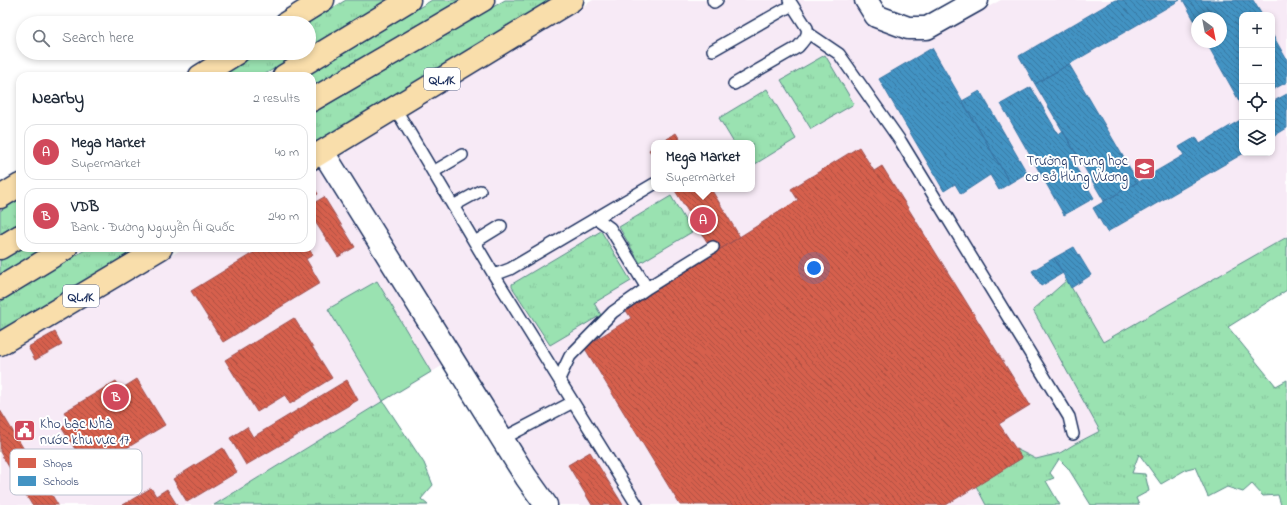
<!DOCTYPE html>
<html lang="en">
<head>
<meta charset="utf-8">
<style>
  body { margin:0; font-family:"Indie Flower",sans-serif; background:#f2f2f3; color:#1f2937 }
  .controls { position:absolute; right:12px; top:12px; display:grid; overflow:hidden; border-radius:8px; box-shadow:0 2px 6px #0003 }
  .controls button { width:36px; height:36px; display:grid; place-items:center; padding:0; border:0; border-bottom:1px solid #e0e1e3; background:#fff; color:#1f2937; font:20px sans-serif }
  .compass { position:absolute; left:1191px; top:12px; width:36px; height:36px; border-radius:50%; background:#fff; box-shadow:0 2px 6px #0003; rotate:148deg }
  .you { position:absolute; left:814px; top:268px; width:14px; height:14px; margin:-10px; border:3px solid #fff; border-radius:50%; background:#1a73e8; box-shadow:0 0 0 6px #1a73e833 }
  .badge { display:grid; place-items:center; width:26px; height:26px; border-radius:50%; background:#d1495b; color:#fff; font-size:13px; font-weight:700 }
  .pin { position:absolute; translate:-50% -50%; border:2px solid #fff; box-shadow:0 1px 4px #0006 }
  .popup { position:absolute; left:651px; top:140px; width:104px; height:52px; box-sizing:border-box; display:grid; place-content:center; border-radius:8px; background:#fff; filter:drop-shadow(0 1px 3px #0005); font-size:13px; white-space:nowrap; color:#747a83 }
  .popup b { font-size:15px; color:#1f2937 }
  .popup::after { content:''; position:absolute; left:50%; top:100%; margin-left:-8px; border:8px solid transparent; border-top-color:#fff }
  .list { margin:0; padding:0; list-style:none }
  h2 { display:flex; justify-content:space-between; align-items:center; height:52px; margin:0; padding:0 16px; font-size:17px }
  h2 small { font-size:13px; font-weight:400; color:#747a83 }
  .list li { display:grid; grid-template-columns:26px 1fr auto; gap:12px; align-items:center; box-sizing:border-box; height:56px; margin:0 8px 8px; padding:0 8px; border:1px solid #e0e1e3; border-radius:12px }
  .list b { display:block; font-size:15px; white-space:nowrap }
  .list p { margin:0; font-size:13px; white-space:nowrap; color:#747a83 }
  .list em { font-size:13px; font-style:normal; color:#747a83 }
  .icon { flex:none; width:22px; height:22px; fill:none; stroke:currentColor; stroke-width:2; stroke-linecap:round; stroke-linejoin:round }
  .map { position:relative; flex:none; width:1287px; height:505px; overflow:hidden }
  .search { position:absolute; background:#fff; box-shadow:0 2px 6px #0003; left:16px; top:16px; width:300px; height:44px; display:flex; align-items:center; gap:10px; box-sizing:border-box; padding:0 14px; border-radius:22px; color:#747a83; font-size:15px }
  .panel { position:absolute; background:#fff; box-shadow:0 2px 6px #0003; left:16px; top:72px; width:300px; height:180px; border-radius:12px }
  .map>svg:first-child { display:block }
  .built { fill:#f7eaf6; fill-rule:evenodd }
  .grass { fill:url(#grass-tufts); stroke:#5a8888 }
  .park { fill:#9ae2b1; stroke:#5a8888 }
  .shops { fill:url(#shops-back-hatch); stroke:#9e5152 }
  .schools { fill:url(#schools-back-hatch); stroke:#3775a5 }
  .lines { fill:none; stroke-linecap:round; stroke-linejoin:round }
  .service-casing { stroke:#1b2f5e; stroke-width:14 }
  .minor-casing { stroke:#1b2f5e; stroke-width:25 }
  .tertiary-casing { stroke:#1b2f5e; stroke-width:25 }
  .primary-casing { stroke:#1b2f5e; stroke-width:25 }
  .service { stroke:#fff; stroke-width:11 }
  .minor { stroke:#fff; stroke-width:22 }
  .tertiary { stroke:#fff; stroke-width:22 }
  .primary { stroke:#f9deab; stroke-width:22 }
  .labels { text-anchor:middle; stroke-width:4; stroke-linejoin:round; paint-order:stroke }
  .shield { fill:#fff; stroke:#5f6d8e; stroke-width:1 }
  .shield-label { font-size:13px; font-weight:bold; fill:#1b2f5e }
  .poi-label { font-size:14px; fill:#1b2f5e; stroke:#fff; text-anchor:end }
  .key { fill:#fff; stroke:#bbc1cf; stroke-width:1 }
  .key-label { font-size:11px; fill:#1b2f5e }
</style>
</head>
<body>
<div class="map">
<svg width="1287" height="505" viewBox="0 0 1287 505">
  <defs>
    <pattern id="grass-tufts" width="24" height="20" patternUnits="userSpaceOnUse"><rect width="24" height="20" fill="#9ae2b1"/><path d="M3 7l-1-3M5 7V3M7 7l1-3M15 17l-1-3M17 17v-4M19 17l1-3" fill="none" stroke="#84c29b"/></pattern>
    <pattern id="shops-back-hatch" width="6" height="6" patternUnits="userSpaceOnUse"><rect width="6" height="6" fill="#d6604d"/><path d="M-1 5l2 2M0 0l6 6M5-1l2 2" fill="none" stroke="#ad5043"/></pattern>
    <pattern id="schools-back-hatch" width="6" height="6" patternUnits="userSpaceOnUse"><rect width="6" height="6" fill="#4393c3"/><path d="M-1 5l2 2M0 0l6 6M5-1l2 2" fill="none" stroke="#3778a2"/></pattern>
  </defs>
  <rect width="100%" height="100%" fill="#fff"/>
  <filter id="ink" filterUnits="userSpaceOnUse"><feTurbulence type="fractalNoise" baseFrequency=".025" numOctaves="2"/><feDisplacementMap in="SourceGraphic" scale="8" xChannelSelector="R" yChannelSelector="G"/><feConvolveMatrix kernelMatrix="1 2 1 2 8 2 1 2 1" color-interpolation-filters="sRGB"/></filter>
  <g filter="url(#ink)">
    <!-- built -->
    <path class="built" d="M 593,0 L 852,0 L 868,25 L 906,39 L 929,39 L 1001,0 L 1287,0 L 1287,237 L 1103,342 L 1067,280 L 1034,310 L 1101,431 L 1073,445 L 1060,453 L 1036,459 L 1017,450 L 1022,458 L 976,486 L 986,505 L 553,505 L 334,158 ZM 1242,15 L 1272,15 L 1272,153 L 1242,153 ZM 1197,18 L 1221,18 L 1221,42 L 1197,42 ZM 654,143 L 752,143 L 752,189 L 654,189 Z
      M 323,165 L 445,364 L 214,505 L 0,505 L 0,357 L 184,248 L 312,248 L 312,172 Z"/>
    <!-- grass -->
    <path class="grass" d="M 346,0 L 387,0 L 309,48 L 309,23 L 308,23 Z
      M 432,0 L 460,0 L 312,87 L 312,76 L 306,76 Z
      M 505,0 L 550,0 L 312,145 L 312,114 Z
      M 259,53 L 300,53 L 262,76 L 221,76 Z
      M 825,55 L 854,104 L 811,129 L 781,80 Z
      M 767,89 L 796,139 L 752,166 L 752,143 L 734,143 L 719,118 Z
      M 671,196 L 692,232 L 640,263 L 619,227 Z
      M 20,199 L 20,222 L 0,234 L 0,211 Z
      M 601,231 L 631,281 L 594,303 L 601,315 L 550,345 L 512,287 L 512,284 Z
      M 1287,237 L 1287,290 L 1228,327 L 1276,386 L 1287,380 L 1287,505 L 1281,505 L 1278,495 L 1263,496 L 1252,484 L 1243,492 L 1227,487 L 1208,497 L 1195,467 L 1187,469 L 1161,484 L 1139,454 L 1132,473 L 1145,474 L 1149,491 L 1136,498 L 1139,505 L 1091,505 L 1068,468 L 1059,459 L 1050,473 L 1054,478 L 1046,481 L 1060,505 L 986,505 L 976,486 L 1022,458 L 1016,449 L 1036,459 L 1060,453 L 1073,445 L 1100,431 L 1033,310 L 1067,280 L 1103,342 Z
      M 22,248 L 44,248 L 0,275 L 0,261 Z
      M 88,248 L 139,248 L 0,331 L 0,302 Z
      M 383,401 L 424,463 L 433,485 L 421,499 L 428,505 L 214,505 Z"/>
    <!-- park -->
    <path class="park" d="M 377,281 L 431,372 L 383,401 L 328,309 Z"/>
    <!-- shops -->
    <path class="shops" d="M 676,133 L 682,143 L 661,143 Z
      M 654,147 L 654,157 L 649,150 Z
      M 859,147 L 874,171 L 882,166 L 1030,405 L 999,424 L 1022,458 L 946,505 L 680,505 L 584,347 L 631,318 L 623,306 L 714,253 L 798,200 L 791,189 Z
      M 312,184 L 318,194 L 312,197 Z
      M 674,189 L 711,189 L 740,237 L 714,253 Z
      M 324,197 L 355,247 L 338,257 L 312,217 L 312,204 Z
      M 261,248 L 308,248 L 313,255 L 306,259 L 320,283 L 223,342 L 191,291 Z
      M 294,318 L 332,378 L 290,404 L 285,395 L 257,412 L 225,360 Z
      M 55,332 L 62,345 L 35,360 L 28,347 Z
      M 137,379 L 165,425 L 89,471 L 61,427 L 71,422 L 64,412 L 116,381 L 121,389 Z
      M 347,380 L 358,400 L 246,465 L 230,438 L 247,427 L 253,437 Z
      M 0,410 L 58,505 L 32,505 L 0,452 Z
      M 223,448 L 237,472 L 187,502 L 173,479 Z
      M 590,452 L 623,505 L 592,505 L 568,465 Z
      M 151,488 L 156,496 L 167,489 L 177,505 L 123,505 Z"/>
    <!-- schools -->
    <path class="schools" d="M 1115,0 L 1180,0 L 1035,84 L 1019,56 Z
      M 1183,0 L 1253,0 L 1262,15 L 1242,15 L 1242,106 L 1206,42 L 1221,42 L 1221,18 L 1197,18 L 1197,25 Z
      M 1272,34 L 1287,60 L 1287,82 L 1272,90 Z
      M 932,48 L 1010,183 L 999,190 L 990,175 L 961,194 L 955,184 L 944,191 L 879,79 Z
      M 1069,64 L 1138,182 L 1104,201 L 1035,84 Z
      M 1031,87 L 1058,134 L 1063,131 L 1077,155 L 1071,159 L 1094,198 L 1064,215 L 1001,104 Z
      M 980,91 L 1027,173 L 1010,183 L 962,101 Z
      M 1287,94 L 1287,128 L 1272,137 L 1272,102 Z
      M 1242,119 L 1242,153 L 1244,153 L 1107,232 L 1093,208 L 1184,155 L 1179,147 L 1196,137 L 1200,144 Z
      M 1074,247 L 1091,275 L 1071,288 L 1054,258 Z
      M 1054,258 L 1063,273 L 1041,286 L 1032,271 Z"/>
    <g class="lines">
      <defs>
        <path id="service" d="M 713,0 L 714,2 L 717,0
          M 808,33 L 839,54 L 901,142 L 1069,417 L 1073,434
          M 713,50 L 792,5
          M 734,84 L 798,47 C 803,41 809,36 807,28 L 789,0
          M 395,108 L 494,275 L 637,505
          M 433,172 L 462,155
          M 453,206 L 480,191
          M 596,218 L 610,228 L 647,288
          M 475,242 L 501,226
          M 494,275 L 510,269 L 654,184
          M 559,379 L 570,356 L 613,312 L 647,288 L 713,247
          M 502,439 L 573,402"/>
        <path id="minor" d="M 323,152 L 526,477 L 546,505"/>
        <path id="tertiary" d="M 866,0 L 876,16 L 908,28 L 927,28 L 977,0"/>
        <path id="primary" d="M 286,23 L 323,0
          M 200,76 L 237,53
          M 284,76 L 409,0
          M 312,100 L 483,0
          M 312,158 L 572,0
          M 0,197 L 20,185
          M 0,248 L 20,236
          M 0,288 L 66,248
          M 0,344 L 161,248"/>
      </defs>
      <!-- service casing -->
      <use href="#service" class="service-casing"/>
      <!-- minor casing -->
      <use href="#minor" class="minor-casing"/>
      <!-- tertiary casing -->
      <use href="#tertiary" class="tertiary-casing"/>
      <!-- primary casing -->
      <use href="#primary" class="primary-casing"/>
      <!-- service -->
      <use href="#service" class="service"/>
      <!-- minor -->
      <use href="#minor" class="minor"/>
      <!-- tertiary -->
      <use href="#tertiary" class="tertiary"/>
      <!-- primary -->
      <use href="#primary" class="primary"/>
    </g>
  </g>
  <!-- icons -->
  <defs>
    <symbol id="school-square" viewBox="-11 -11 22 22"><rect x="-9" y="-9" width="18" height="18" rx="4" fill="#d1495b" stroke="#fff"/><path d="M0-5L7-2L0 1L-7-2ZM-4 1L0 2.5L4 1V4Q0 6-4 4Z" fill="#fff"/></symbol>
    <symbol id="civic-square" viewBox="-11 -11 22 22"><rect x="-9" y="-9" width="18" height="18" rx="4" fill="#d1495b" stroke="#fff"/><path d="M-.6-6.5H3V-4.5H.6V-3L4-1V1h2V6H-6V1h2V-1L-.6-3ZM-1.2 2.5V6h2.4V2.5Z" fill="#fff"/></symbol>
  </defs>
  <g fill-rule="evenodd">
    <use href="#school-square" x="1132" y="156" width="25" height="25"/>
    <use href="#civic-square" x="12" y="418" width="25" height="25"/>
  </g>
  <g class="labels">
    <!-- shield labels -->
    <g class="shield">
      <rect x="424" y="68" width="36" height="22" rx="3"/>
      <rect x="63" y="285" width="36" height="22" rx="3"/>
    </g>
    <g class="shield-label">
      <text x="442" y="84">QL.1K</text>
      <text x="81" y="301">QL.1K</text>
    </g>
    <!-- poi labels -->
    <g class="poi-label">
      <text x="1128" y="165">Trường Trung học<tspan x="1128" dy="16">cơ sở Hùng Vương</tspan></text>
      <text x="40" y="428" text-anchor="start">Kho bạc Nhà<tspan x="40" dy="16">nước khu vực 17</tspan></text>
    </g>
  </g>
  <!-- legend -->
  <rect x="10" y="449" width="132" height="46" rx="6" class="key"/>
  <rect x="18" y="458" width="18" height="10" fill="#d6604d"/>
  <rect x="18" y="476" width="18" height="10" fill="#4393c3"/>
  <g class="key-label">
    <text x="43" y="467">Shops</text>
    <text x="43" y="485">Schools</text>
  </g>
</svg>
<div class="controls">
<button>+</button>
<button>−</button>
<button><svg class="icon" aria-label="locate" viewBox="0 0 24 24"><circle cx="12" cy="12" r="6"/><path d="M12 2v4M12 18v4M2 12h4M18 12h4"/></svg></button>
<button><svg class="icon" aria-label="layers" viewBox="0 0 24 24"><path d="M12 4l9 5-9 5-9-5zM3 14l9 5 9-5"/></svg></button>
</div>
<svg class="compass" viewBox="-18 -18 36 36"><path d="M0-13l5 13h-10z" fill="#e53935"/><path d="M0 13l5-13h-10z" fill="#747a83"/></svg>
<div class="you"></div>
<div class="pin badge" style="left:703px;top:220px">A</div>
<div class="popup"><b>Mega Market</b>Supermarket</div>
<div class="pin badge" style="left:116px;top:397px">B</div>
<div class="search"><svg class="icon" aria-label="search" viewBox="0 0 24 24"><circle cx="10" cy="10" r="6"/><path d="M15 15l6 6"/></svg>Search here</div>
<section class="panel">
<h2>Nearby<small>2 results</small></h2>
<ul class="list">
<li><span class="badge">A</span><div><b>Mega Market</b><p>Supermarket</p></div><em>40 m</em></li>
<li><span class="badge">B</span><div><b>VDB</b><p>Bank · Đường Nguyễn Ái Quốc</p></div><em>240 m</em></li>
</ul>
</section>
</div>
</body>
</html>
